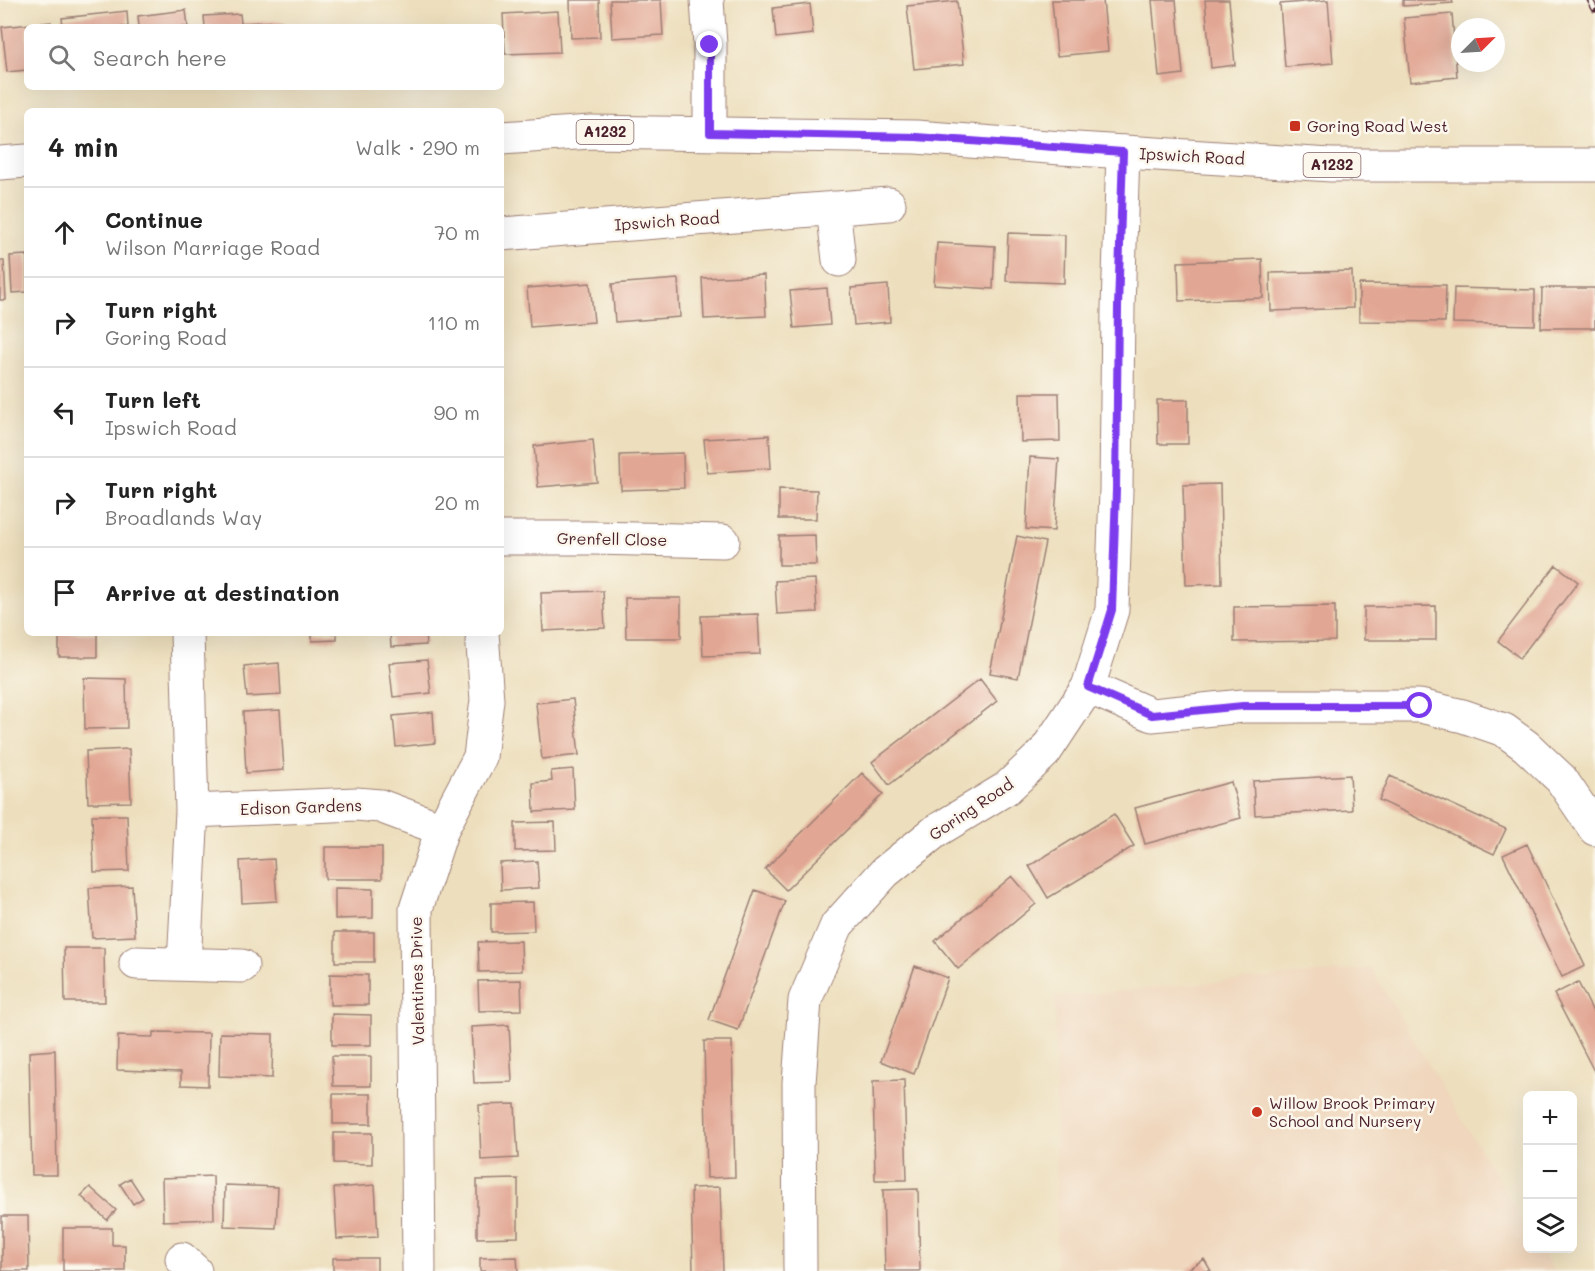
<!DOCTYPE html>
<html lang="en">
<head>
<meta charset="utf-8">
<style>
  body { margin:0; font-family:Mali,sans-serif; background:#f2f2f2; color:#222 }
  .controls { position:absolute; right:18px; bottom:18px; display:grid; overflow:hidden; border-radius:9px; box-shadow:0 6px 24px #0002 }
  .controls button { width:54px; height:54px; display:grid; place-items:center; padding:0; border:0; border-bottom:2px solid #e0e0e0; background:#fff; color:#222; font:30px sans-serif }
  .compass { position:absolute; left:1451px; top:18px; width:54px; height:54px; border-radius:50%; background:#fff; box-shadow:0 6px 24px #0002; rotate:66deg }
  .stop { position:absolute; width:18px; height:18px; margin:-14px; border:4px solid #7c3aed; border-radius:50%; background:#fff }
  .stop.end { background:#7c3aed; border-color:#fff; box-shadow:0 2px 6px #0008 }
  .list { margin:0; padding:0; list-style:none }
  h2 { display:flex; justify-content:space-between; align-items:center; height:78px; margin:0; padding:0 24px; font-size:26px }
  h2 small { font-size:20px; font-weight:400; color:#767676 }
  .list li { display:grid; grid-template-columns:39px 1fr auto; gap:18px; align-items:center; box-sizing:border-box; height:90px; padding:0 24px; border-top:2px solid #e0e0e0 }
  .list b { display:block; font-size:22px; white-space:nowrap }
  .list p { margin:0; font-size:20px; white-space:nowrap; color:#767676 }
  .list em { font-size:20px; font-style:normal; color:#767676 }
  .icon { flex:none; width:33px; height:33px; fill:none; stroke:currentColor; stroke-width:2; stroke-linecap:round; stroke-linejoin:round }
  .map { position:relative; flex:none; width:1595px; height:1271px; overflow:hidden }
  .search { position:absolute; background:#fff; box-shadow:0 6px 24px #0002; left:24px; top:24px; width:480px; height:66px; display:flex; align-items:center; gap:15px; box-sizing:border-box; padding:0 21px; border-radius:9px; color:#767676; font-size:22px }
  .panel { position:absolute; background:#fff; box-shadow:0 6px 24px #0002; left:24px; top:108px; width:480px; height:528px; border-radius:9px }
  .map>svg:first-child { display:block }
  .built { fill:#efd6bc }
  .building { fill:#e2a794 }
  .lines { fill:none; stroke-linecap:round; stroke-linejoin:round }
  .minor-casing { stroke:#9c7f74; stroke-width:35 }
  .major-casing { stroke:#9c7f74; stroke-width:35 }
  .minor { stroke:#fff; stroke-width:33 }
  .major { stroke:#fff; stroke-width:33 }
  .rail-casing { stroke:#4a1f2b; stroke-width:7 }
  .rail { stroke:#fbf7ec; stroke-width:4.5; stroke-dasharray:14; stroke-linecap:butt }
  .route { stroke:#7c3aed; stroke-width:8 }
  .poi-dot { fill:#c8321e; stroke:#fbf7ec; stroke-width:2 }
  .labels { text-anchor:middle; stroke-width:5; stroke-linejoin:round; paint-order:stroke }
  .shield { fill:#fbf7ec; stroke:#7f6065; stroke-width:1.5 }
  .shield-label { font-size:15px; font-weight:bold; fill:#4a1f2b }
  .poi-label { font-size:16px; fill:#4a1f2b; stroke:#fbf7ec; text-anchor:start }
  .street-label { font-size:16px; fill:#4a1f2b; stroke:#fbf7ec }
</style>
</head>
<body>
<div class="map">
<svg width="1595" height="1271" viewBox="0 0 1595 1271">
  <rect width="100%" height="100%" fill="#fbf7ec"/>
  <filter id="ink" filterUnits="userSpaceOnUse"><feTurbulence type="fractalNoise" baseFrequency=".0167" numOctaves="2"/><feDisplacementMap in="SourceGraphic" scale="12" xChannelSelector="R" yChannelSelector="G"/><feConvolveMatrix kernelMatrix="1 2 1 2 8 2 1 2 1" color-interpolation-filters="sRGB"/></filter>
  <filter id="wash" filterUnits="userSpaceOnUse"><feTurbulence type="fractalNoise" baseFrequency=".008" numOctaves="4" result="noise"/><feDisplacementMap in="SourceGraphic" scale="24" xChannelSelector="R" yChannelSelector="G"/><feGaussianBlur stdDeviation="1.35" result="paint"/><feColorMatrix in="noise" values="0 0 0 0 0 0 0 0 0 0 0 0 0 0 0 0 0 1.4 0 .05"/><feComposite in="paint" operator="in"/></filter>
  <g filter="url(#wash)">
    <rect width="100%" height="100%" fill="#eddfbd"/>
    <!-- built -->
    <path class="built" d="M 1371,968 L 1527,1227 L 1528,1248 L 1540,1249 L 1554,1271 L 1056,1271 L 1055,997 Z"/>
    <g id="blocks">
      <!-- building -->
      <path class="building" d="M 570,0 L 599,0 L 600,37 L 571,38 Z
        M 610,0 L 661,0 L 663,35 L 612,38 Z
        M 1052,0 L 1103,0 L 1108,51 L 1057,56 Z
        M 1152,0 L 1176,0 L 1183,74 L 1159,77 Z
        M 1205,0 L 1229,0 L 1235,65 L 1211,68 Z
        M 1328,0 L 1333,63 L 1285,67 L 1280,4 Z
        M 1403,0 L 1452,0 L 1453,3 L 1403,6 Z
        M 957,1 L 964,64 L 914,69 L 907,6 Z
        M 810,4 L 813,34 L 776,38 L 773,8 Z
        M 186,10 L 188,27 L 139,27 L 138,16 Z
        M 127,11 L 128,27 L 63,27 L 62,18 Z
        M 558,11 L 560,52 L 505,54 L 503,14 Z
        M 240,14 L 241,23 L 282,21 L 282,27 L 205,27 L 204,16 Z
        M 1452,14 L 1457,77 L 1410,82 L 1404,18 Z
        M 51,22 L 52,27 L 27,27 L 27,70 L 7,72 L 2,27 Z
        M 1008,233 L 1065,235 L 1064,283 L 1006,281 Z
        M 937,243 L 995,246 L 993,289 L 934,285 Z
        M 27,255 L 27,292 L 12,293 L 10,256 Z
        M 1262,259 L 1263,298 L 1179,301 L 1178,262 Z
        M 0,261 L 4,261 L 6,300 L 0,300 Z
        M 1352,271 L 1353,308 L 1271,311 L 1270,273 Z
        M 764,275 L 766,316 L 704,319 L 702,278 Z
        M 678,279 L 680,317 L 615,322 L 612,284 Z
        M 590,283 L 594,322 L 530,327 L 527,288 Z
        M 1359,284 L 1446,285 L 1445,322 L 1359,321 Z
        M 888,285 L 890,322 L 854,325 L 851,288 Z
        M 827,288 L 830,325 L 794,328 L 790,291 Z
        M 1454,288 L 1535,290 L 1535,325 L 1453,323 Z
        M 1542,288 L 1595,288 L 1595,328 L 1541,328 Z
        M 1020,393 L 1059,393 L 1060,441 L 1021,442 Z
        M 1157,400 L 1188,400 L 1188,444 L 1158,444 Z
        M 769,435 L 771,468 L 707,473 L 704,439 Z
        M 593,440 L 597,482 L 538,487 L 534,446 Z
        M 683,453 L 684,488 L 621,490 L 620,455 Z
        M 1030,457 L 1059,459 L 1054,531 L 1026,529 Z
        M 1220,484 L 1222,584 L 1186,585 L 1183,485 Z
        M 779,489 L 817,490 L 816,519 L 779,519 Z
        M 815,535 L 816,565 L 779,565 L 779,536 Z
        M 1017,536 L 1045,542 L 1018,678 L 990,673 Z
        M 1556,565 L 1578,582 L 1520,658 L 1498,641 Z
        M 815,579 L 817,612 L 777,614 L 775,581 Z
        M 603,591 L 605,628 L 543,631 L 541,593 Z
        M 625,598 L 681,598 L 681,638 L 626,638 Z
        M 1335,606 L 1335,641 L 1234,642 L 1234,607 Z
        M 1436,606 L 1436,640 L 1364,640 L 1364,607 Z
        M 758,614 L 760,654 L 703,656 L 701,616 Z
        M 59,633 L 97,633 L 97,657 L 59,657 Z
        M 312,633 L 337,633 L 337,640 L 312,641 Z
        M 390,633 L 425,633 L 426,645 L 391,647 Z
        M 427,660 L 431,693 L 393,697 L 389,663 Z
        M 279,663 L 281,695 L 247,697 L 244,666 Z
        M 84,678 L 126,679 L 127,728 L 85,729 Z
        M 980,679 L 997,701 L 889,785 L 872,762 Z
        M 573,699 L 579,755 L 542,759 L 536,703 Z
        M 280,710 L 284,770 L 246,773 L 243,712 Z
        M 433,712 L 435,743 L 396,747 L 393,716 Z
        M 129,749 L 131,802 L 88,803 L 86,751 Z
        M 573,769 L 575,810 L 534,812 L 533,783 L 552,781 L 551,771 Z
        M 862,773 L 883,794 L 786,890 L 765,869 Z
        M 1350,775 L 1352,810 L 1255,815 L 1253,781 Z
        M 1390,776 L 1506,829 L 1494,854 L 1379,800 Z
        M 1231,782 L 1241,818 L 1145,844 L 1135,808 Z
        M 1114,814 L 1134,846 L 1048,898 L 1029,866 Z
        M 92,815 L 127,815 L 129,871 L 94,872 Z
        M 555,822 L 556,850 L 515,851 L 515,823 Z
        M 1527,844 L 1585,966 L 1562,977 L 1503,855 Z
        M 325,847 L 382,847 L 382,879 L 325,879 Z
        M 274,859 L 277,901 L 242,903 L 240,861 Z
        M 537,861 L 539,888 L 501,890 L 500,863 Z
        M 1012,876 L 1036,904 L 958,969 L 935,941 Z
        M 132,886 L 135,936 L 92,938 L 89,888 Z
        M 335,888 L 373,889 L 373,918 L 335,919 Z
        M 755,890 L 785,901 L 738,1030 L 709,1020 Z
        M 533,902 L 534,931 L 491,932 L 491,903 Z
        M 335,932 L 374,932 L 374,962 L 335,962 Z
        M 521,941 L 522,971 L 479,972 L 478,942 Z
        M 64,948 L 104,948 L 105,1002 L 65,1002 Z
        M 915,966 L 948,978 L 914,1074 L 881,1061 Z
        M 330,974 L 368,975 L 368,1005 L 330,1005 Z
        M 521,980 L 522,1010 L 479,1011 L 478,981 Z
        M 1578,982 L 1595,1016 L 1595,1073 L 1554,994 Z
        M 332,1014 L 371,1015 L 371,1045 L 332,1045 Z
        M 509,1025 L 512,1082 L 474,1083 L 471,1027 Z
        M 153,1032 L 209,1033 L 208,1086 L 181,1085 L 181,1072 L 117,1070 L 118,1036 L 153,1037 Z
        M 220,1033 L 273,1034 L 272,1078 L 219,1076 Z
        M 704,1041 L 732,1041 L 735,1177 L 707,1178 Z
        M 55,1050 L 57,1175 L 32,1175 L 29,1052 Z
        M 332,1056 L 371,1056 L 371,1086 L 333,1086 Z
        M 904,1080 L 907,1180 L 875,1180 L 873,1081 Z
        M 333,1094 L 371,1094 L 371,1124 L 333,1124 Z
        M 515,1104 L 518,1158 L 481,1160 L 479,1105 Z
        M 334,1133 L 372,1133 L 372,1164 L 334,1163 Z
        M 213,1176 L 214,1219 L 163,1221 L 162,1178 Z
        M 130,1178 L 143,1198 L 133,1204 L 120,1184 Z
        M 518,1179 L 518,1237 L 477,1238 L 477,1180 Z
        M 225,1185 L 278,1187 L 276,1228 L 224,1226 Z
        M 375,1185 L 378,1237 L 337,1239 L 334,1188 Z
        M 90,1187 L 116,1210 L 107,1220 L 81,1196 Z
        M 720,1187 L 723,1271 L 693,1271 L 691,1188 Z
        M 918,1189 L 920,1271 L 885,1271 L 883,1190 Z
        M 2,1216 L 28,1216 L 29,1271 L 2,1271 Z
        M 63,1228 L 112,1228 L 112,1245 L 125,1245 L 125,1271 L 63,1271 Z
        M 517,1257 L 518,1271 L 480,1271 L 480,1258 Z
        M 333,1258 L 377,1258 L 377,1271 L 333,1271 Z
        M 1204,1259 L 1211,1271 L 1185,1271 Z"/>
    </g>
  </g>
  <g filter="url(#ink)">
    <use href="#blocks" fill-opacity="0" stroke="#9c7f74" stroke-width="1.5"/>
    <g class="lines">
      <defs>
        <path id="minor" d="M 707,0 L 710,45 L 710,133
          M 833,208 L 839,260
          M 501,234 L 889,204
          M 501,538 L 593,538 L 723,541
          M 1088,687 L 1152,715 L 1243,706 L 1420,706 L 1463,716 L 1504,730 L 1526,746 L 1561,779 L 1595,829
          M 192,811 L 356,804 L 380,806 L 442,829
          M 136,963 L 242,966
          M 184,964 L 192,811 L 187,633
          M 182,1259 L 195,1271
          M 419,1271 L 416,909 L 442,829 L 480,757 L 487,700 L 482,633
          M 800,1271 L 799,1083 L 805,1000 L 837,925 L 885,872 L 936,831 L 1007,788 L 1045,752 L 1088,687 L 1112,610 L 1116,490 L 1118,308 L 1123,152"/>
        <path id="major" d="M 501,138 L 591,132 L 916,137 L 1061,148 L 1331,165 L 1595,165
          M 0,163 L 27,161"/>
      </defs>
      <!-- minor casing -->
      <use href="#minor" class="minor-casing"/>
      <!-- major casing -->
      <use href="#major" class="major-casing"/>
      <!-- minor -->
      <use href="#minor" class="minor"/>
      <!-- major -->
      <use href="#major" class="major"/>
      <defs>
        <path id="rail" d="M 1590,0 L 1595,9"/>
      </defs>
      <!-- rail casing -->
      <use href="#rail" class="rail-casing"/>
      <!-- rail -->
      <use href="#rail" class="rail"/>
    </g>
  </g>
  <g class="lines" filter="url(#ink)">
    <!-- route -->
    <path class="route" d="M 710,45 L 710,133 L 916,137 L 1123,152 L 1118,308 L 1116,490 L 1112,610 L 1088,687 L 1152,715 L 1243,706 L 1420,706"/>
  </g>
  <!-- markers -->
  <g class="poi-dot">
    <rect x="1289" y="120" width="12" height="12" rx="3"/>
    <circle cx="1257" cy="1112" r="6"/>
  </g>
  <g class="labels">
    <!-- shield labels -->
    <g class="shield">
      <rect x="576.5" y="120" width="57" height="24" rx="4.5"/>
      <rect x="1303.5" y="153" width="57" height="24" rx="4.5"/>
    </g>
    <g class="shield-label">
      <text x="605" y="137">A1232</text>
      <text x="1332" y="170">A1232</text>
    </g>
    <!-- poi labels -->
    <g class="poi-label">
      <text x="1307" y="132">Goring Road West</text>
      <text x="1269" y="1109">Willow Brook Primary<tspan x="1269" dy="18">School and Nursery</tspan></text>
    </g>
    <!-- street labels -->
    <g class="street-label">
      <text transform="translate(1192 156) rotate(3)" y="6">Ipswich Road</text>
      <text transform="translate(667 221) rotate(-4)" y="6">Ipswich Road</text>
      <text transform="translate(612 539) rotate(1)" y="6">Grenfell Close</text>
      <text transform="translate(301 807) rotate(-2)" y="6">Edison Gardens</text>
      <text transform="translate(971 809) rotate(-34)" y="6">Goring Road</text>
      <text transform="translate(417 981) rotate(-91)" y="6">Valentines Drive</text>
    </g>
  </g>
</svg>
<div class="controls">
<button>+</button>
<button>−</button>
<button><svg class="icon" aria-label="layers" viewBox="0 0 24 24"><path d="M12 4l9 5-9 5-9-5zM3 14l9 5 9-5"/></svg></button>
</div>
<svg class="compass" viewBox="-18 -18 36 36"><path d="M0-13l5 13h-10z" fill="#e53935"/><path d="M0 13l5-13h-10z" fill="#767676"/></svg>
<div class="stop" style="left:1420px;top:706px"></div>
<div class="stop end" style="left:710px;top:45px"></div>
<div class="search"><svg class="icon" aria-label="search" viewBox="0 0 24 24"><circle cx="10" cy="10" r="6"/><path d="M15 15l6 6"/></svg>Search here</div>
<section class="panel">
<h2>4 min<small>Walk · 290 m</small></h2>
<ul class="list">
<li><svg class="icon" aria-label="ahead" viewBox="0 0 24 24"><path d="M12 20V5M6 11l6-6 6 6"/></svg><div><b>Continue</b><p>Wilson Marriage Road</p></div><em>70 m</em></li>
<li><svg class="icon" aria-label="right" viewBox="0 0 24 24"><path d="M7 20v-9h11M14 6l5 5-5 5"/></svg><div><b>Turn right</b><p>Goring Road</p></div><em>110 m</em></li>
<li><svg class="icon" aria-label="left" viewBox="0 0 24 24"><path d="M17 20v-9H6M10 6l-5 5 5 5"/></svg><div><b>Turn left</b><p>Ipswich Road</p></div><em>90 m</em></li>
<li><svg class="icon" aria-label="right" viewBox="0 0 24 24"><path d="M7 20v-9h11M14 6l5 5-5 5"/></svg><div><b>Turn right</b><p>Broadlands Way</p></div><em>20 m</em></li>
<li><svg class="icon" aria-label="arrive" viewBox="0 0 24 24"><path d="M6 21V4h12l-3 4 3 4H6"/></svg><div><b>Arrive at destination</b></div></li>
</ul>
</section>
</div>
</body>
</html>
